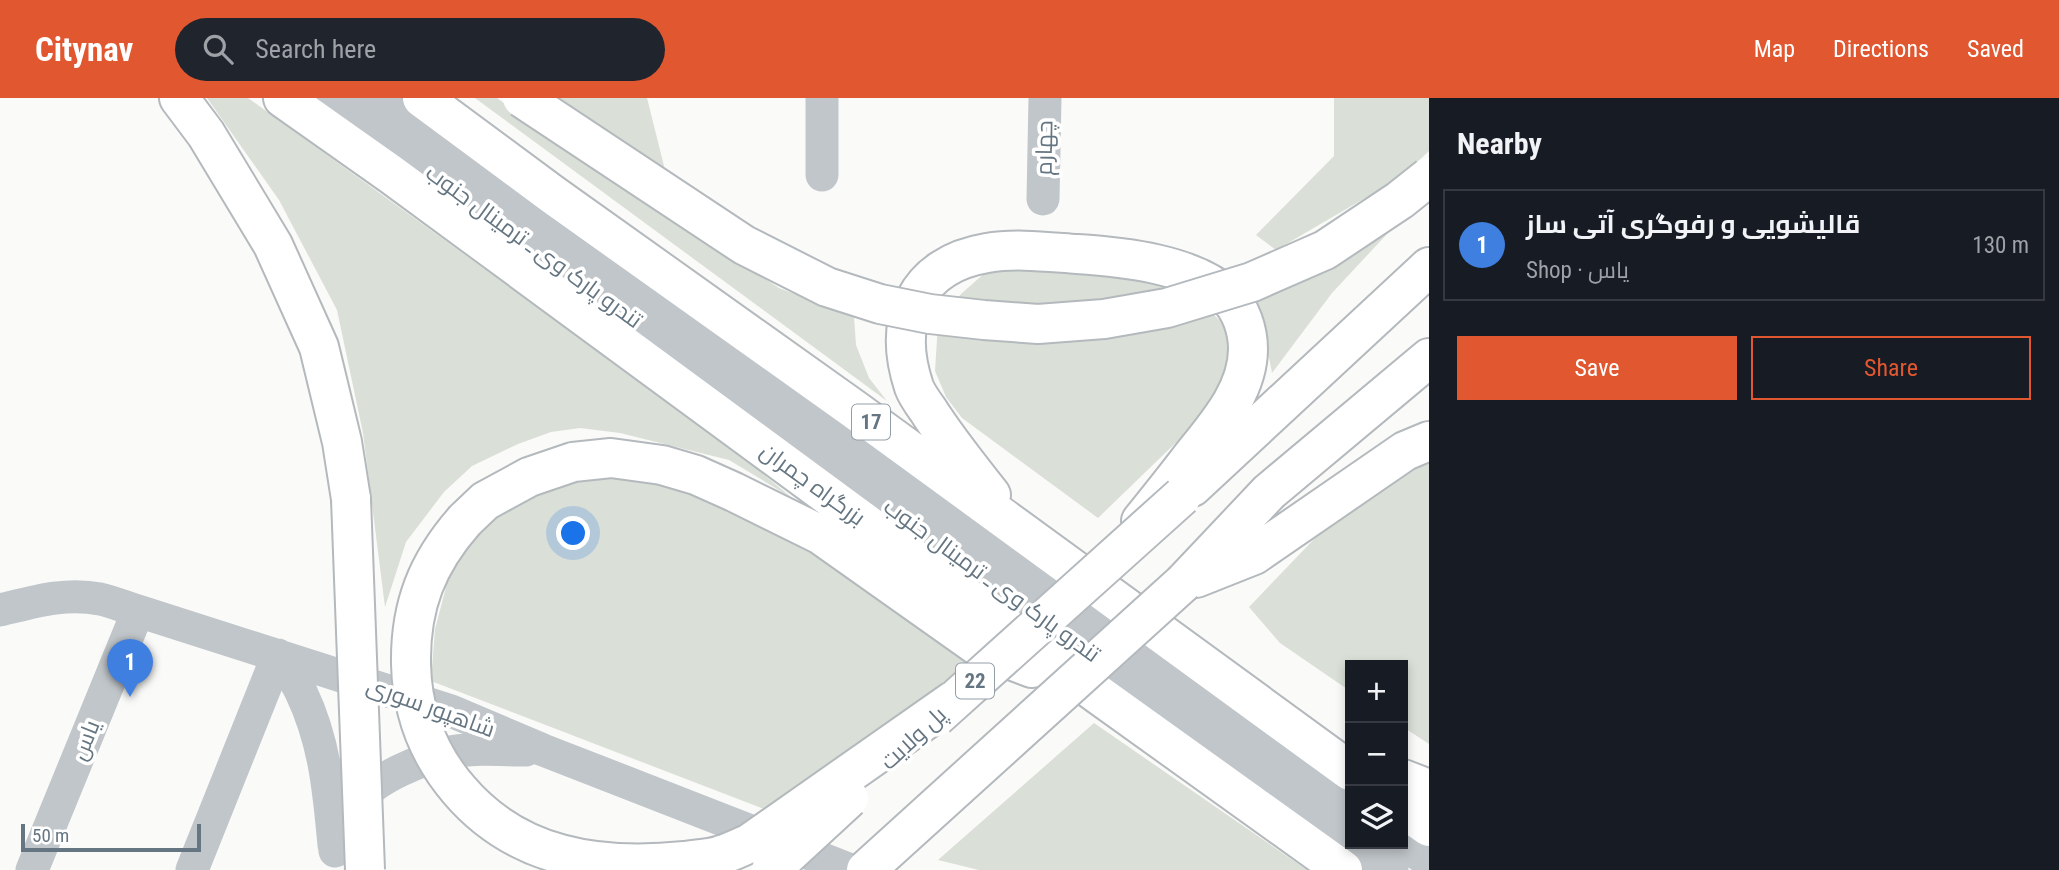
<!DOCTYPE html>
<html lang="en">
<head>
<meta charset="utf-8">
<style>
  body { margin:0; font-family:"Roboto Condensed",Cairo,sans-serif; background:#20242c; color:#f1f3f6 }
  .controls { position:absolute; right:21px; bottom:21px; display:grid; overflow:hidden; border-radius:0px; box-shadow:0 4px 10px #0003 }
  .controls button { width:63px; height:63px; display:grid; place-items:center; padding:0; border:0; border-bottom:2px solid #363941; background:#171b24; color:#f1f3f6; font:35px sans-serif }
  .scale { position:absolute; left:21px; bottom:18px; width:180px; box-sizing:border-box; padding-left:7px; border:4px solid #657682; border-top:0; font-size:19px; line-height:24px; white-space:nowrap; color:#657682; -webkit-text-stroke:5px #fff; paint-order:stroke }
  .you { position:absolute; left:574px; top:436px; width:24px; height:24px; margin:-18px; border:5px solid #fff; border-radius:50%; background:#1a73e8; box-shadow:0 0 0 10px #1a73e833 }
  .badge { display:grid; place-items:center; width:46px; height:46px; border-radius:50%; background:#e15730; color:#fff; font-size:23px; font-weight:700 }
  .pin { position:absolute; translate:-50% -58px; filter:drop-shadow(0 2px 4px #0008) }
  .pin::after { content:''; position:absolute; top:37px; width:24px; height:21px; background:inherit; clip-path:polygon(0 0,100% 0,50% 100%) }
  .list { margin:0; padding:0; list-style:none }
  h2 { display:flex; justify-content:space-between; align-items:center; height:91px; margin:0; padding:0 28px; font-size:30px }
  h2 small { font-size:23px; font-weight:400; color:#9ea1a6 }
  .list li { display:grid; grid-template-columns:46px 1fr auto; gap:21px; align-items:center; box-sizing:border-box; height:112px; margin:0 14px 14px; padding:0 14px; border:2px solid #363941; border-radius:0px }
  .list b { display:block; font-size:26px; white-space:nowrap }
  .list p { margin:0; font-size:23px; white-space:nowrap; color:#9ea1a6 }
  .list em { font-size:23px; font-style:normal; color:#9ea1a6 }
  .actions { display:flex; gap:14px; padding:21px 28px }
  .actions a { flex:1; padding:16px 0; border:2px solid #e15730; border-radius:0px; text-align:center; font-size:24px; color:#e15730 }
  .actions .main { background:#e15730; color:#fff }
  .icon { flex:none; width:38px; height:38px; fill:none; stroke:currentColor; stroke-width:2; stroke-linecap:round; stroke-linejoin:round }
  .map { position:relative; flex:none; width:1429px; height:772px; overflow:hidden }
  header { display:flex; align-items:center; gap:42px; box-sizing:border-box; height:98px; padding:0 35px; background:#e15730; color:#fff }
  header strong { font-size:33px }
  nav { display:flex; gap:38px; margin-inline-start:auto; font-size:24px }
  .search { width:490px; height:63px; background:#20242c; display:flex; align-items:center; gap:18px; box-sizing:border-box; padding:0 24px; border-radius:38px; color:#9ea1a6; font-size:26px }
  main { display:flex }
  aside { flex:1; background:#171b24 }
  .map>svg:first-child { display:block }
  .green { fill:#dadfd7 }
  .lines { fill:none; stroke-linecap:round; stroke-linejoin:round }
  .highway-casing { stroke:#b4b9bd; stroke-width:42 }
  .minor { stroke:#c1c6ca; stroke-width:33 }
  .highway { stroke:#fff; stroke-width:38 }
  .highway-bridge-casing { stroke:#b4b9bd; stroke-width:42; stroke-linecap:butt }
  .highway-bridge { stroke:#fff; stroke-width:38 }
  .labels { text-anchor:middle; stroke-width:7; stroke-linejoin:round; paint-order:stroke }
  .shield { fill:#fff; stroke:#939fa8; stroke-width:2 }
  .shield-label { font-size:21px; font-weight:bold; fill:#657682 }
  .street-label { font-size:23px; fill:#657682; stroke:#fff }
</style>
</head>
<body>
<header>
<strong>Citynav</strong>
<div class="search"><svg class="icon" aria-label="search" viewBox="0 0 24 24"><circle cx="10" cy="10" r="6"/><path d="M15 15l6 6"/></svg>Search here</div>
<nav><a>Map</a><a>Directions</a><a>Saved</a></nav>
</header>
<main>
<div class="map">
<svg width="1429" height="772" viewBox="0 0 1429 772">
  <rect width="100%" height="100%" fill="#fafaf8"/>
  <!-- green -->
  <path class="green" d="M 207,0 L 248,0 L 731,349 L 792,400 L 729,362 L 620,335 L 580,330 L 551,334 L 518,346 L 472,368 L 444,394 L 406,444 L 385,509 L 363,335 L 337,212 L 279,102 Z
    M 475,0 L 497,0 L 595,71 L 779,190 L 854,219 L 856,247 L 869,280 L 887,303 Z
    M 546,0 L 647,0 L 668,84 Z
    M 1334,0 L 1429,0 L 1429,53 L 1401,79 L 1276,152 L 1256,137 L 1334,58 Z
    M 1428,92 L 1332,195 L 1272,275 C 1267,244 1260,230 1244,205 Z
    M 1041,167 L 1177,182 L 1233,235 L 1234,270 L 1221,301 L 1098,420 L 962,320 L 946,299 L 935,273 L 938,226 L 961,196 L 987,173 Z
    M 1429,355 L 1429,646 L 1403,629 L 1403,567 L 1350,567 L 1350,593 L 1280,545 L 1249,509 L 1319,436 L 1414,360 Z
    M 599,374 L 704,383 L 981,557 L 798,724 L 431,583 L 435,531 L 450,474 L 472,444 L 496,420 L 524,402 L 564,385 Z
    M 1094,625 L 1307,772 L 979,772 L 938,762 Z"/>
  <g class="lines">
    <defs>
      <path id="highway" d="M 179,0 L 206,36 L 273,147 L 319,249 L 342,344 L 351,401
        M 283,0 L 392,77 L 1099,597 L 1343,772
        M 422,0 L 553,97 L 855,312 L 1350,673
        M 1192,389 L 1429,169
        M 991,397 C 969,369 947,342 928,312 C 923,305 917,297 914,289 C 892,223 915,167 987,155 C 1016,150 1048,154 1077,156 C 1124,159 1191,166 1227,198 C 1241,210 1248,233 1248,251 C 1248,294 1215,329 1190,361 C 1174,382 1158,402 1141,423
        M 465,422 L 485,403 L 529,379 L 573,364 L 611,360 L 662,367 L 696,377 L 734,394 L 821,437 L 982,551 L 1032,570
        M 1196,480 L 1254,457 L 1405,353 L 1429,343
        M 1184,484 L 1269,394 L 1429,260
        M 1403,681 L 1429,691
        M 1403,711 L 1429,729"/>
    </defs>
    <!-- highway casing -->
    <use href="#highway" class="highway-casing"/>
    <!-- minor -->
    <path class="minor" d="M 329,0 L 1350,742
      M 373,0 L 1350,707
      M 822,0 L 822,77
      M 1043,101 L 1045,0
      M 0,512 C 33,504 65,494 100,501 C 113,504 125,509 138,513 L 451,613 L 543,652 L 851,772
      M 278,557 C 286,569 295,581 301,594 C 325,644 329,693 334,747
      M 1403,745 L 1429,764
      M 1356,746 L 1392,772
      M 335,753 C 347,706 365,687 410,668 C 422,663 433,658 445,655 C 471,649 500,652 526,652
      M 32,772 L 138,513
      M 192,772 L 278,557"/>
    <!-- highway -->
    <use href="#highway" class="highway"/>
    <defs>
      <path id="highway-bridge" d="M 522,0 L 744,147 L 827,189 L 880,206 L 930,216 L 984,222 L 1038,226 L 1104,221 L 1167,210 L 1252,184 L 1325,152 L 1400,102 L 1429,79
        M 351,401 L 365,772
        M 465,422 C 427,465 410,508 411,566 C 412,614 428,656 459,692 C 517,760 599,772 685,763 C 696,761 710,761 721,757 C 731,754 741,749 750,745 L 954,602
        M 936,619 L 1182,398
        M 771,772 L 849,700
        M 866,772 L 1184,484"/>
    </defs>
    <!-- highway-bridge casing -->
    <use href="#highway-bridge" class="highway-bridge-casing"/>
    <!-- highway-bridge -->
    <use href="#highway-bridge" class="highway-bridge"/>
  </g>
  <g class="labels">
    <!-- shield labels -->
    <g class="shield">
      <rect x="852" y="306.5" width="38" height="35" rx="5"/>
      <rect x="956" y="565.5" width="38" height="35" rx="5"/>
    </g>
    <g class="shield-label">
      <text x="871" y="331">17</text>
      <text x="975" y="590">22</text>
    </g>
    <!-- street labels -->
    <g class="street-label">
      <text transform="translate(1044 50) rotate(-89)" y="8">چهارم</text>
      <text transform="translate(534 148) rotate(36)" y="8">تندرو پارک وی ـ ترمینال جنوب</text>
      <text transform="translate(813 386) rotate(36)" y="8">بزرگراه چمران</text>
      <text transform="translate(992 482) rotate(36)" y="8">تندرو پارک وی ـ ترمینال جنوب</text>
      <text transform="translate(431 609) rotate(20)" y="8">شاهپور سوری</text>
      <text transform="translate(913 640) rotate(-43)" y="8">پل ولایت</text>
      <text transform="translate(85 642) rotate(-68)" y="8">یاس</text>
    </g>
  </g>
</svg>
<div class="controls">
<button>+</button>
<button>−</button>
<button><svg class="icon" aria-label="layers" viewBox="0 0 24 24"><path d="M12 4l9 5-9 5-9-5zM3 14l9 5 9-5"/></svg></button>
</div>
<div class="scale">50 m</div>
<div class="you"></div>
<div class="pin badge" style="left:130px;top:599px;background:#3f7fe0">1</div>
</div>
<aside>
<h2>Nearby<small></small></h2>
<ul class="list">
<li><span class="badge" style="background:#3f7fe0">1</span><div><b>قالیشویی و رفوگری آتی ساز</b><p>Shop · یاس</p></div><em>130 m</em></li>
</ul>
<div class="actions"><a class="main">Save</a><a>Share</a></div>
</aside>
</main>
</body>
</html>
